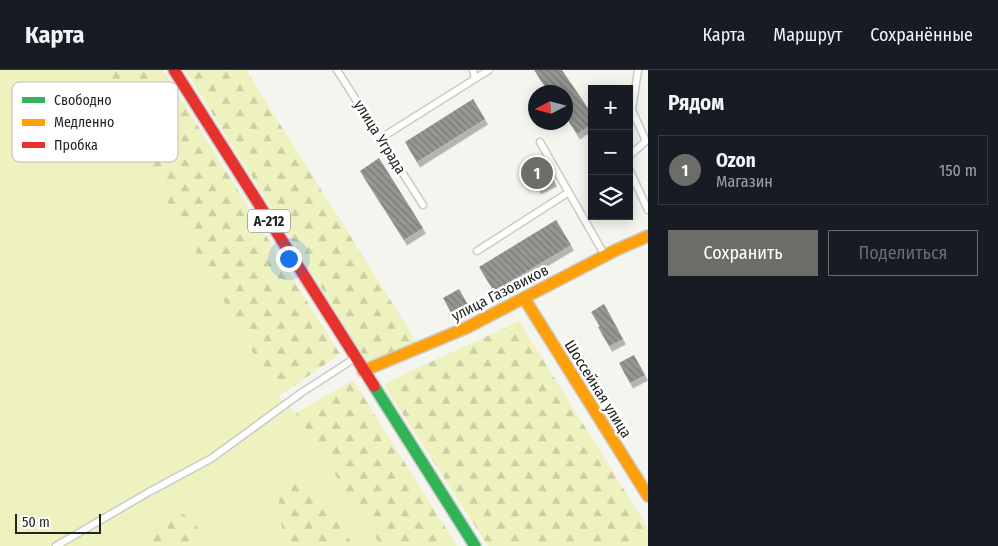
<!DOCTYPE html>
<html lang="ru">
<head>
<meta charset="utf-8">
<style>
  body { margin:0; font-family:"Fira Sans Condensed",sans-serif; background:#20242c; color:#f1f3f6 }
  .controls { position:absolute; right:15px; top:15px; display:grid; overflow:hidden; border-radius:0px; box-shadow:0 2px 12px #0003 }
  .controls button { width:45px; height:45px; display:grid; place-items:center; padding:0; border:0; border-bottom:1px solid #363941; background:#171b24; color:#f1f3f6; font:25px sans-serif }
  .compass { position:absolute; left:528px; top:15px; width:45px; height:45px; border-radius:50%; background:#171b24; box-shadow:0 2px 12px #0003; rotate:264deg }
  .scale { position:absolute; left:15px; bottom:12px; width:86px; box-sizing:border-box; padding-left:5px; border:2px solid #232420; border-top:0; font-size:14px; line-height:18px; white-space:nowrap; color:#232420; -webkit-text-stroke:4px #fff; paint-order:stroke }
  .you { position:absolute; left:288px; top:188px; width:18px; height:18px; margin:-12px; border:4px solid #fff; border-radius:50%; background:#1a73e8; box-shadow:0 0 0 8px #1a73e833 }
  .badge { display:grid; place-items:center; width:32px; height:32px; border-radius:50%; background:#6c6d68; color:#fff; font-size:16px; font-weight:700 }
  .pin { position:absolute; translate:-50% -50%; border:2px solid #fff; box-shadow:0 1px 5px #0006 }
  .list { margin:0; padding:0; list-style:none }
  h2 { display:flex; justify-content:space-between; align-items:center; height:65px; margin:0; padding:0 20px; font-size:21px }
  h2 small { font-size:16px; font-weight:400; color:#9ea1a6 }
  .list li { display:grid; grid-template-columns:32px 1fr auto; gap:15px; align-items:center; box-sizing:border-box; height:70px; margin:0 10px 10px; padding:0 10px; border:1px solid #363941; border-radius:0px }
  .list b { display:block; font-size:19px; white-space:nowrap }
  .list p { margin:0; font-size:16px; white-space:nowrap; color:#9ea1a6 }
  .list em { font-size:16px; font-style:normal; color:#9ea1a6 }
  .actions { display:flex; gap:10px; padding:15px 20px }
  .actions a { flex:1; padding:11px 0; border:1px solid #6c6d68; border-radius:0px; text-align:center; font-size:18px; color:#6c6d68 }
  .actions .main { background:#6c6d68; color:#fff }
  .icon { flex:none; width:28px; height:28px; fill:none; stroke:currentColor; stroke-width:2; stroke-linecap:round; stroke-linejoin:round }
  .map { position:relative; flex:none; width:648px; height:476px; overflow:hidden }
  header { display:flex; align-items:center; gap:30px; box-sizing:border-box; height:70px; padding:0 25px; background:#171b24; border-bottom:1px solid #363941 }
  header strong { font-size:24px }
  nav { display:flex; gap:28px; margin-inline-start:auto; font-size:18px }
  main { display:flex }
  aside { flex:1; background:#171b24 }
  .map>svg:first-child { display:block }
  .green { fill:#eef2bf }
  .forest { fill:url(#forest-firs) }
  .building { fill:url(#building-back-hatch); filter:url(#shadow) }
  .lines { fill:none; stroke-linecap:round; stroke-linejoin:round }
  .lane-casing { stroke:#cbcbc7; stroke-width:9 }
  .fast-casing { stroke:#cbcbc7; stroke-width:14 }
  .slow-casing { stroke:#cbcbc7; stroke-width:14 }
  .jam-casing { stroke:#cbcbc7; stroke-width:14 }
  .lane { stroke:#fdfefd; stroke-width:6 }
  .fast { stroke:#30b455; stroke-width:11 }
  .slow { stroke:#ff9f0a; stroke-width:11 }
  .jam { stroke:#e5322d; stroke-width:11 }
  .labels { text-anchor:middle; stroke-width:5; stroke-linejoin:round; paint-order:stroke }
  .shield { fill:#fff; stroke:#656663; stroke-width:1 }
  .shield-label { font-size:14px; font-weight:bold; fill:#232420 }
  .street-label { font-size:15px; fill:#232420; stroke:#fff }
  .key { fill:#fff; stroke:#bdbdbc; stroke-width:1 }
  .key-label { font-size:14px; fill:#232420 }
</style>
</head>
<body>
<header>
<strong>Карта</strong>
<nav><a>Карта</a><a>Маршрут</a><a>Сохранённые</a></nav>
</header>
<main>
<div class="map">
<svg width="648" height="476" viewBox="0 0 648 476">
  <defs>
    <pattern id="forest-firs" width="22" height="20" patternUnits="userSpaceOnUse" patternTransform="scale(1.25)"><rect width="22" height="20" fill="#eef2bf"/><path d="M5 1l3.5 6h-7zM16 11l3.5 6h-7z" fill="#cccfa4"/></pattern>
    <pattern id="building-back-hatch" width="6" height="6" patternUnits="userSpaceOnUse" patternTransform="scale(1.25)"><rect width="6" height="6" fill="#969692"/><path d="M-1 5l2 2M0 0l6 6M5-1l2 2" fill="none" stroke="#7a7a77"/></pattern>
    <filter id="shadow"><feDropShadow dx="3" dy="5.5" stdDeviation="0" flood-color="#0004"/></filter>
  </defs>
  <rect width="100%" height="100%" fill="#f4f5ef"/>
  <!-- green -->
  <path class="green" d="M 0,0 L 93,0 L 278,327 L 296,343 L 381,476 L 0,476 Z"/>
  <!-- forest -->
  <path class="forest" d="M 93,0 L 163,0 L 340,284 L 278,327 Z
    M 185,0 L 246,0 L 423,282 L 372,299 Z
    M 519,251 L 648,458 L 648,476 L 488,476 L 384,315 C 428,292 474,273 519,251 Z
    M 353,310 L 457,476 L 381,476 L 296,343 Z
    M 288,414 L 298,414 L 306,422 L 317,422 L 354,476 L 284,476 L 279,433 L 279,422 Z
    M 166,442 C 170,442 175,441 179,442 C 191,446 205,464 207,476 L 146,476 Z"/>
  <!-- building -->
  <path class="building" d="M 534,0 L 562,0 L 592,44 L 592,54 L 577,64 L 566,47 L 566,22 L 549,22 Z
    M 473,29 L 485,49 L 417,92 L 405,72 Z
    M 379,88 L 423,158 L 404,170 L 360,101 Z
    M 544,92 L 554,111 L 538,119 L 528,100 Z
    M 556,150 L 571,175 L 494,221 L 479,197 Z
    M 459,219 L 468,235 L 452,244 L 443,228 Z
    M 604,234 L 623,269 L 609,276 L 598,257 L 600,256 L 591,242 Z
    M 634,285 L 645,305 L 630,313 L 619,293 Z"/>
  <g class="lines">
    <defs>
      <path id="lane" d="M 337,0 L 423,135
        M 473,0 L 475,9
        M 381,68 L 489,0
        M 540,72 L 604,184
        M 629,86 L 646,71 L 632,40 L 638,0
        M 629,99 L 648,140
        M 477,181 L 569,122
        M 56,476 L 149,422 L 212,388 L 301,323 L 352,290"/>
      <path id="fast" d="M 374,316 L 475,476"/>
      <path id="slow" d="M 524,228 L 648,426
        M 363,301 L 466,258 L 616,180 L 648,166"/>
      <path id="jam" d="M 174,0 L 374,316"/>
    </defs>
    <!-- lane casing -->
    <use href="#lane" class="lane-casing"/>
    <!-- fast casing -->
    <use href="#fast" class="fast-casing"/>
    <!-- slow casing -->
    <use href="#slow" class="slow-casing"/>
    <!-- jam casing -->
    <use href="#jam" class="jam-casing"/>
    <!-- lane -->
    <use href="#lane" class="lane"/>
    <!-- fast -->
    <use href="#fast" class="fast"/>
    <!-- slow -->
    <use href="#slow" class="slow"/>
    <!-- jam -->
    <use href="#jam" class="jam"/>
  </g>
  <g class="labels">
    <!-- shield labels -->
    <rect class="shield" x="248" y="139.5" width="42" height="23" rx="4"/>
    <g class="shield-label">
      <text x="269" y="156">А-212</text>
    </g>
    <!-- street labels -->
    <g class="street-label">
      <text transform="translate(380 67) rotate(58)" y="5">улица Уграда</text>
      <text transform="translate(500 223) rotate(-27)" y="5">улица Газовиков</text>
      <text transform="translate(598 319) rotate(58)" y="5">Шоссейная улица</text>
    </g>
  </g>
  <!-- legend -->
  <rect x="12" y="12" width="166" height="80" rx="8" class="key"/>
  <rect x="22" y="27" width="23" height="6" fill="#30b455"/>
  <rect x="22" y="49" width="23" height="7" fill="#ff9f0a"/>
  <rect x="22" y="72" width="23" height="6" fill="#e5322d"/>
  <g class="key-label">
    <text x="54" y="35">Свободно</text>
    <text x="54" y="57">Медленно</text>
    <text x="54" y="80">Пробка</text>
  </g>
</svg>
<div class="controls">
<button>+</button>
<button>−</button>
<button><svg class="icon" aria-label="layers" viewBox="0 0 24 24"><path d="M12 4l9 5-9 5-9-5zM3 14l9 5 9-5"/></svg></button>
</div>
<svg class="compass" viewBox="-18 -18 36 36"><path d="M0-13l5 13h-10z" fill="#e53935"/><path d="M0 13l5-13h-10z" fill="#9ea1a6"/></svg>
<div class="scale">50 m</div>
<div class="you"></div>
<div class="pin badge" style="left:537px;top:103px">1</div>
</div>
<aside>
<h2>Рядом<small></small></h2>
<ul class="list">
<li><span class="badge">1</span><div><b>Ozon</b><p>Магазин</p></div><em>150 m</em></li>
</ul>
<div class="actions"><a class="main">Сохранить</a><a>Поделиться</a></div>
</aside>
</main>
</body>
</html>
